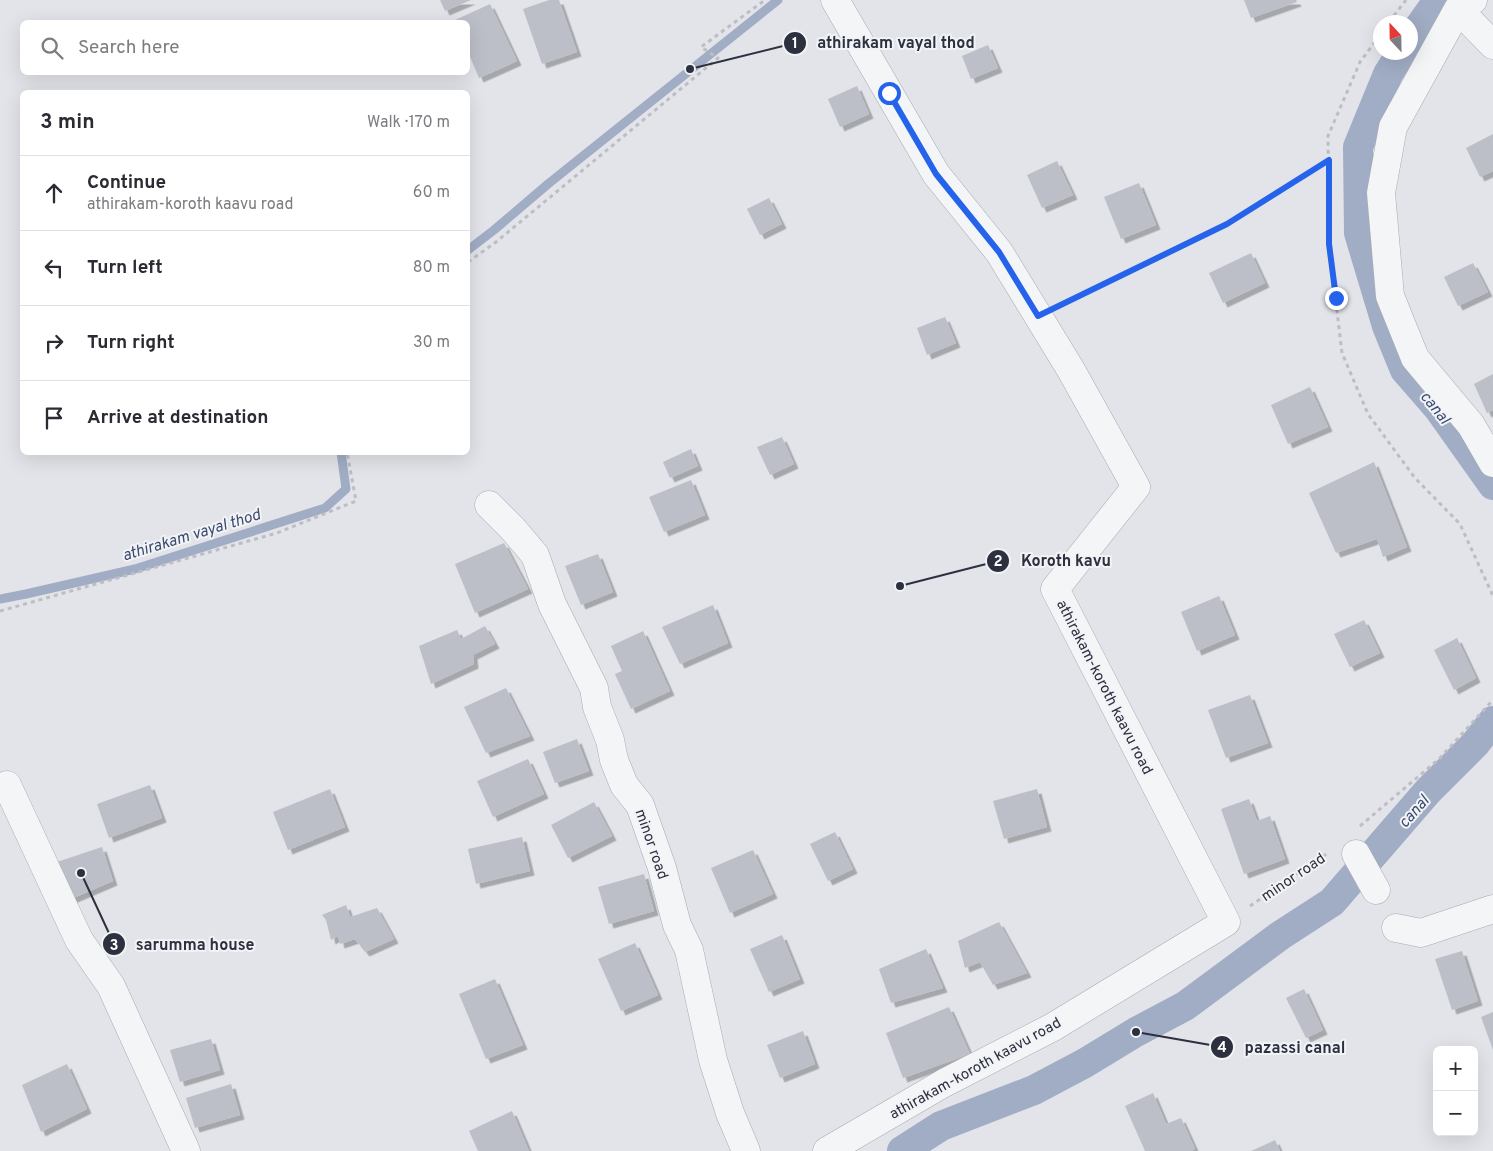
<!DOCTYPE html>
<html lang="en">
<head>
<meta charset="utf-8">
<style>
  body { margin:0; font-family:Overpass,sans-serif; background:#f2f2f3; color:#2b2b33 }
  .controls { position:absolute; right:15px; bottom:15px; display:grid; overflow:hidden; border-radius:8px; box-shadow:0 5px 20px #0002 }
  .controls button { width:45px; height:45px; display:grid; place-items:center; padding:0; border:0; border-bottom:1px solid #e1e1e2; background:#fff; color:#2b2b33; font:25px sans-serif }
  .compass { position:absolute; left:1373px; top:15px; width:45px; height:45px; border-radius:50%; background:#fff; box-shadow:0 5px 20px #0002; rotate:338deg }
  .stop { position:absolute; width:15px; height:15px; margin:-11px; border:4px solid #2563eb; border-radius:50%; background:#fff }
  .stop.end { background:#2563eb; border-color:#fff; box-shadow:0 1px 5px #0008 }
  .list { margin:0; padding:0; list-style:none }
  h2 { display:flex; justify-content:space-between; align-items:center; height:65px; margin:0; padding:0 20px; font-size:21px }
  h2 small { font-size:16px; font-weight:400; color:#7c7c81 }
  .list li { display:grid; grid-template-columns:32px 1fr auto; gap:15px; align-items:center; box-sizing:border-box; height:75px; padding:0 20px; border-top:1px solid #e1e1e2 }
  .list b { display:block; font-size:19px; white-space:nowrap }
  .list p { margin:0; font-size:16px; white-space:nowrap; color:#7c7c81 }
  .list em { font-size:16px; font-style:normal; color:#7c7c81 }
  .icon { flex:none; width:28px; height:28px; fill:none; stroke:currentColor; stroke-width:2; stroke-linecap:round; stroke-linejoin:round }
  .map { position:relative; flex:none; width:1493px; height:1151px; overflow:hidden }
  .search { position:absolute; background:#fff; box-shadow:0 5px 20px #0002; left:20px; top:20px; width:450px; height:55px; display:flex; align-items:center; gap:12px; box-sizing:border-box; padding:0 18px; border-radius:8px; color:#7c7c81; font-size:19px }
  .panel { position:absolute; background:#fff; box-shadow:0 5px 20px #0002; left:20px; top:90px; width:450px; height:365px; border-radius:8px }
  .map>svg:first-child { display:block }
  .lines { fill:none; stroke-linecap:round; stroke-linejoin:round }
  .stream { stroke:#a1adc4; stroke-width:9 }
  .canal { stroke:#a1adc4; stroke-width:30 }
  .building { fill:#bdbfc8; filter:url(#shadow) }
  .minor-casing { stroke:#a8aab3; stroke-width:29 }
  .path { stroke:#bcbec3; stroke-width:3; stroke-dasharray:4 4; stroke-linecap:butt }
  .minor { stroke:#f4f5f7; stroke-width:28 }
  .route { stroke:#2563eb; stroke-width:6 }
  .labels { text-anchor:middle; stroke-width:4; stroke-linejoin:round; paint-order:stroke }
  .street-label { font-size:15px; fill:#2c303f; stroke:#f1f3f6 }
  .water-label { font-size:16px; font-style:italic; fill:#3b4a6e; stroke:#f1f3f6 }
  .leader { fill:none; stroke:#2c303f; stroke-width:2 }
  .callout-dot { fill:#2c303f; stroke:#f1f3f6; stroke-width:2 }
  .mark-label { font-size:15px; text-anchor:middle; font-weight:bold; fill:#fff }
  .callout-label { font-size:16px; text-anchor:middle; font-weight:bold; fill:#2c303f; stroke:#f1f3f6; stroke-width:4; stroke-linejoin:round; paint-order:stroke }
</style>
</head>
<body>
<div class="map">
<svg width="1493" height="1151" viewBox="0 0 1493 1151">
  <defs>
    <filter id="shadow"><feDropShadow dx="4.5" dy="4.5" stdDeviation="0" flood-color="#0004"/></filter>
  </defs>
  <rect width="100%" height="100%" fill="#e2e4e9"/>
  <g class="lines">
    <!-- stream -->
    <path class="stream" d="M 468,250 L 494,230 L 548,184 L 778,0
      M 0,599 L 26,594 L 135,569 L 325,508 L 346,489 L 341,452"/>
    <!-- canal -->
    <path class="canal" d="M 1410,40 L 1432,9 L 1443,0
      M 1402,52 L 1388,74 L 1358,147 L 1359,233 L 1387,326 L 1405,370 L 1439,409 L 1493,485
      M 902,1151 L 941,1126 L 1034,1090 L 1085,1063 L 1136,1032 L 1185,1006 L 1281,935 L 1332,902 L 1428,791 L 1475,744 L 1493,721"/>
  </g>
  <!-- building -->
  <path class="building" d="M 440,0 L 471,0 L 445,11 Z
    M 549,0 L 559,0 L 577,52 L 542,64 L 523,9 Z
    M 1244,0 L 1296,0 L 1297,2 L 1251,18 Z
    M 490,4 L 517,61 L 479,78 L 468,52 L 468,22 L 454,22 L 453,21 Z
    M 988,45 L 998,68 L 971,79 L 962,56 Z
    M 857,86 L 869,114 L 840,127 L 828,99 Z
    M 1493,134 L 1493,171 L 1480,177 L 1466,148 Z
    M 1057,161 L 1073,195 L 1042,208 L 1027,175 Z
    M 1139,183 L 1156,225 L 1121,239 L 1104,197 Z
    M 769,198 L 782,224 L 760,235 L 747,209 Z
    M 1251,253 L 1265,283 L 1223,303 L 1209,273 Z
    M 1473,263 L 1488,292 L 1458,306 L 1444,277 Z
    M 945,317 L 956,343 L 927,355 L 917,328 Z
    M 1493,374 L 1493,410 L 1487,413 L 1474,384 Z
    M 1310,387 L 1328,427 L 1288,444 L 1271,405 Z
    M 782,437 L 794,464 L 770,475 L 757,447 Z
    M 691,449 L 698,466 L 670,478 L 663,462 Z
    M 1374,462 L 1407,547 L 1383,557 L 1377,539 L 1336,553 L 1309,493 Z
    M 691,480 L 705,515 L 664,532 L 649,497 Z
    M 504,543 L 528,589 L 475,613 L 455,564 Z
    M 598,554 L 613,592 L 581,605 L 565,566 Z
    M 1219,596 L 1235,635 L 1197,651 L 1181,612 Z
    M 713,605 L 728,643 L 680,664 L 662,627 Z
    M 1364,620 L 1380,653 L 1350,667 L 1334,634 Z
    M 485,626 L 495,644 L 473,655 L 474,664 L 431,684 L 419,646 L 457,630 L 461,639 Z
    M 643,631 L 670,691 L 631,709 L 615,674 L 622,671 L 611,646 Z
    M 1457,638 L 1476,678 L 1454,690 L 1434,650 Z
    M 506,688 L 530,736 L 486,753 L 464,707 Z
    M 1250,695 L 1268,743 L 1226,758 L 1208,710 Z
    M 577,739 L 589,771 L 555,783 L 543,752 Z
    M 528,759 L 544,794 L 493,817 L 477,781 Z
    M 150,785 L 162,818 L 109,838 L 97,804 Z
    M 330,789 L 345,827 L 288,850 L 273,812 Z
    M 1037,789 L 1047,827 L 1004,839 L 993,801 Z
    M 1249,799 L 1257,821 L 1270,816 L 1285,859 L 1244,874 L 1221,809 Z
    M 594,802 L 612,836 L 568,858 L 551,825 Z
    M 835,832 L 853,869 L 828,881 L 810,844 Z
    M 522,837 L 530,871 L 476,884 L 468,849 Z
    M 102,847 L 113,881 L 64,902 L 48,865 Z
    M 753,850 L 773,894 L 730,913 L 711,868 Z
    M 644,874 L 654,911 L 609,924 L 598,887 Z
    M 346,905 L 350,917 L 377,908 L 394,939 L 365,952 L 355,939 L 340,944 L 338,936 L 331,940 L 326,920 L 322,915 Z
    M 999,922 L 1027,973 L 993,985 L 980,962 L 965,968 L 958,941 Z
    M 782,935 L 800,979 L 769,992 L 750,949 Z
    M 635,943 L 658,995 L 621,1011 L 598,959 Z
    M 926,949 L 943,988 L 891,1003 L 879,969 Z
    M 1462,951 L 1478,1001 L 1452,1010 L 1435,959 Z
    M 495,979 L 523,1045 L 486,1059 L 459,994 Z
    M 1304,989 L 1323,1030 L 1306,1038 L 1286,998 Z
    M 949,1007 L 970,1054 L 903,1078 L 886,1033 Z
    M 1493,1012 L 1493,1050 L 1481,1017 Z
    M 803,1031 L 815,1064 L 780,1078 L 767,1045 Z
    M 211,1039 L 220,1070 L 180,1082 L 170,1050 Z
    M 67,1064 L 87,1109 L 41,1132 L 22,1085 Z
    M 231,1084 L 240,1115 L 195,1128 L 186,1098 Z
    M 1153,1093 L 1166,1124 L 1181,1118 L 1195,1149 L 1191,1151 L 1145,1151 L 1125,1106 Z
    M 512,1111 L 529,1151 L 478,1151 L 469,1131 Z
    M 1275,1140 L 1280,1151 L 1251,1151 Z"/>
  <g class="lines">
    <defs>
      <path id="minor" d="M 1473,0 L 1458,9 L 1493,45
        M 1458,9 L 1393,127 L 1381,193 L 1390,296 L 1415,358 L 1471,425 L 1493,463
        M 489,505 L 513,529 L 535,555 L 552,604 L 594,688 L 597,707 L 610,740 L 614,760 L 624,785 L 640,805 L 662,868 L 677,925 L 689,950 L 713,1060 L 730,1113 L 746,1151
        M 7,785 L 79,940 L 111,986 L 186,1151
        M 1356,854 L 1376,890
        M 1396,928 L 1421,933 L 1493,909
        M 827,1151 L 944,1083 L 1053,1027 L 1226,922 L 1055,589 L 1136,487 L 1071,370 L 999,252 L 936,174 L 835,0"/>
    </defs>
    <!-- minor casing -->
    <use href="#minor" class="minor-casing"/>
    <!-- path -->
    <path class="path" d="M 1389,22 L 1406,0
      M 1380,35 L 1360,62 L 1328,136 L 1329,244 L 1342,353 L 1368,414 L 1415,478 L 1460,524 L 1493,596
      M 468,262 L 496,242 L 718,58 L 701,47 L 765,0
      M 1063,303 L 1227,224 L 1329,161
      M 0,611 L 277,533 L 356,501 L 347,452
      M 1360,826 L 1439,759 L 1493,700
      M 1250,906 L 1328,853"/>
    <!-- minor -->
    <use href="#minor" class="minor"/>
  </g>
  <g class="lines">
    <!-- route -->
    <path class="route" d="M 889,93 L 936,174 L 999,252 L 1038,316 L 1227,224 L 1329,160 L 1329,244 L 1336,298"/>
  </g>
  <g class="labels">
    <!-- street labels -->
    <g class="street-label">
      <text transform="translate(1105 687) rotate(63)" y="5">athirakam-koroth kaavu road</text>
      <text transform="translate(652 844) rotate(71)" y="5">minor road</text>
      <text transform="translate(1293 877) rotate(-34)" y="5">minor road</text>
      <text transform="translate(975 1068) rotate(-29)" y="5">athirakam-koroth kaavu road</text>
    </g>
    <!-- water labels -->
    <g class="water-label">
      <text transform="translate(1436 407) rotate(51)" y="6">canal</text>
      <text transform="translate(191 534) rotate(-17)" y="6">athirakam vayal thod</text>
      <text transform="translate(1413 811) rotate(-48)" y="6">canal</text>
    </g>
  </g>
  <!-- callouts -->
  <path class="leader" d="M690 69L795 43M900 586L998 561M81 873L114 944M1136 1032L1222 1047"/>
  <g class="callout-dot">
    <circle cx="690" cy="69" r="5"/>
    <circle cx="900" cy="586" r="5"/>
    <circle cx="81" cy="873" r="5"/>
    <circle cx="1136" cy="1032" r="5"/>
    <circle cx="795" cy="43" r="12"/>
    <circle cx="998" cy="561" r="12"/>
    <circle cx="114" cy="944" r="12"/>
    <circle cx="1222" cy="1047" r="12"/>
  </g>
  <g class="mark-label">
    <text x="795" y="48">1</text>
    <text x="998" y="566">2</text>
    <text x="114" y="950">3</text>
    <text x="1222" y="1052">4</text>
  </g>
  <g class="callout-label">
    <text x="896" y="48">athirakam vayal thod</text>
    <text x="1066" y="566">Koroth kavu</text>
    <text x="195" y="950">sarumma house</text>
    <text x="1295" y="1053">pazassi canal</text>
  </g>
</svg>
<div class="controls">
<button>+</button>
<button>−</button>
</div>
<svg class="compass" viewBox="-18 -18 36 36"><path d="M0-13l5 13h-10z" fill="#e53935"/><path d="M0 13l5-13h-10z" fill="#7c7c81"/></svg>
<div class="stop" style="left:889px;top:93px"></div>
<div class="stop end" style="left:1336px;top:298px"></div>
<div class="search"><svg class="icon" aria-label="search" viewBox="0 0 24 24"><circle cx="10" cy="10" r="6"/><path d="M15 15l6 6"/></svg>Search here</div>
<section class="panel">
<h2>3 min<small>Walk · 170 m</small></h2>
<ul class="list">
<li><svg class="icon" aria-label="ahead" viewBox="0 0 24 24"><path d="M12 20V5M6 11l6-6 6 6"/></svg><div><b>Continue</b><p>athirakam-koroth kaavu road</p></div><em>60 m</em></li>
<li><svg class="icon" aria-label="left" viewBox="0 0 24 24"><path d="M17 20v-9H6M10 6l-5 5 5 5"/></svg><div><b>Turn left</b></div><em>80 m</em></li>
<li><svg class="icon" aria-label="right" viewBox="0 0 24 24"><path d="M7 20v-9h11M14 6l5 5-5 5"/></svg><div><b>Turn right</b></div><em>30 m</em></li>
<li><svg class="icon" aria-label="arrive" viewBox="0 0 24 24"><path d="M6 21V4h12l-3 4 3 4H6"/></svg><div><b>Arrive at destination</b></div></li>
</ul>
</section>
</div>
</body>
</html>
